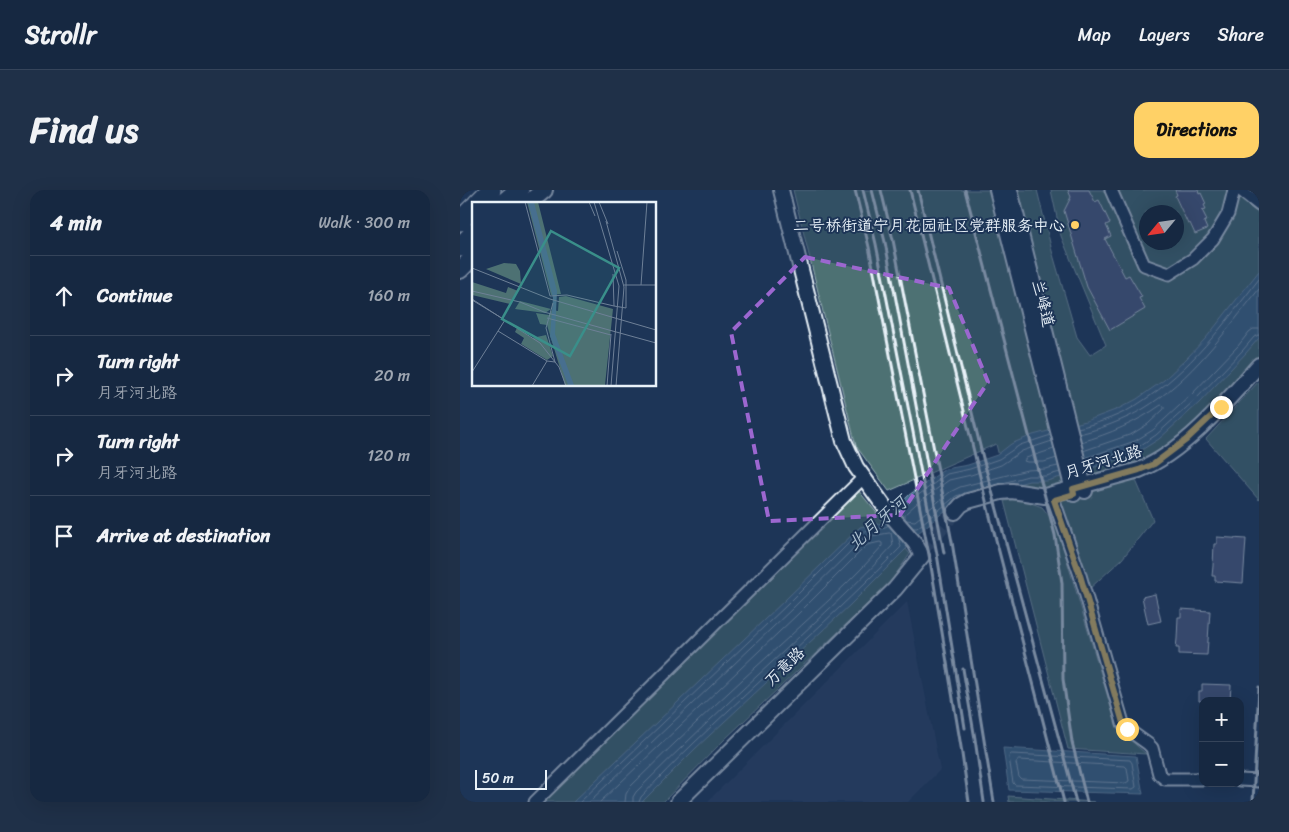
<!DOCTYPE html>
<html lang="en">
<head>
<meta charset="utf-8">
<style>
  body { margin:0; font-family:Sriracha,"LXGW WenKai TC",sans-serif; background:#1f3048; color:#f1f3f6 }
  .controls { position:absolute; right:15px; bottom:15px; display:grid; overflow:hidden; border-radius:10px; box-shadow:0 5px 20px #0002 }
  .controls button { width:45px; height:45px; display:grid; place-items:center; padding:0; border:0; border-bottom:1px solid #35445a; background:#162841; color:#f1f3f6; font:25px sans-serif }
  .compass { position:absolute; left:679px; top:15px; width:45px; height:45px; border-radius:50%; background:#162841; box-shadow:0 5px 20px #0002; rotate:241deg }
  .scale { position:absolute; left:15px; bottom:12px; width:72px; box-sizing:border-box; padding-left:5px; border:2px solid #e8f1f8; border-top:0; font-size:14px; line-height:18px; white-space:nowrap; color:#e8f1f8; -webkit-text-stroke:4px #1d3557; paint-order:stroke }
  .stop { position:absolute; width:15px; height:15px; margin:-11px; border:4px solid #ffd166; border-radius:50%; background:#fff }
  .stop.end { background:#ffd166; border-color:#fff; box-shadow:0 1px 5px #0008 }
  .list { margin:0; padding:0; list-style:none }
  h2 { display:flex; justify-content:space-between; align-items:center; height:65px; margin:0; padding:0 20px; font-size:21px }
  h2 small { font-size:16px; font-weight:400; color:#9ea6b1 }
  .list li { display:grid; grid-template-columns:32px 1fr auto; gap:15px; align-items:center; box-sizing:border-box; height:80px; padding:0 20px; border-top:1px solid #35445a }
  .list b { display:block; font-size:19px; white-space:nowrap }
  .list p { margin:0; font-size:16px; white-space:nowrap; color:#9ea6b1 }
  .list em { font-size:16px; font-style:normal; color:#9ea6b1 }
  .icon { flex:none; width:28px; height:28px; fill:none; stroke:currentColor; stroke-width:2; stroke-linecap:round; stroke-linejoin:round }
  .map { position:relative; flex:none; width:799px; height:612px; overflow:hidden; border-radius:15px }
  header { display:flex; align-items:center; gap:30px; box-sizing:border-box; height:70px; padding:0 25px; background:#162841; border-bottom:1px solid #35445a }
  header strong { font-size:24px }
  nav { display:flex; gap:28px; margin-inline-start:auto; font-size:18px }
  .intro { display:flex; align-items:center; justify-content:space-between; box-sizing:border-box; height:120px; padding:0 30px }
  h1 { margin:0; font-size:35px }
  .button { padding:12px 22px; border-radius:15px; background:#ffd166; color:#111; font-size:18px; font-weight:700 }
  main { display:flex; gap:30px; padding:0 30px }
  aside { flex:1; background:#162841; border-radius:15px; box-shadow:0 5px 20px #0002 }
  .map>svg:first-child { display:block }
  .built { fill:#2e4265 }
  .green { fill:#4d7173; stroke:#9ab1b6; fill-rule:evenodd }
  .water { fill:#476f8f; stroke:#87a3b9 }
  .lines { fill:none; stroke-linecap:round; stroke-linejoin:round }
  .shore { stroke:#a8bdce; stroke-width:1 }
  .building { fill:#575f86; stroke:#e8f1f8 }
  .tertiary-tunnel { stroke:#3b516f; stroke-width:14; stroke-dasharray:14 7; stroke-linecap:butt }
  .minor-casing { stroke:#e8f1f8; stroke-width:15 }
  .tertiary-casing { stroke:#e8f1f8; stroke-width:18 }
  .secondary-casing { stroke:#e8f1f8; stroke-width:20 }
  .trunk-casing { stroke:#e8f1f8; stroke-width:22 }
  .minor { stroke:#1d3557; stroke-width:11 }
  .tertiary { stroke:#1d3557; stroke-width:14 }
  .secondary { stroke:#1d3557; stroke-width:16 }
  .trunk { stroke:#1d3557; stroke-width:19 }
  .rail { stroke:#e8f1f8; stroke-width:3 }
  .route { stroke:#ffd166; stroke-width:6 }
  .marked { fill:none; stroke:#9c67d0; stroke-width:4; stroke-dasharray:10 6; stroke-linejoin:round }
  .poi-dot { fill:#ffd166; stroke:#1d3557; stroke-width:2 }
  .labels { text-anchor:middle; stroke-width:4; stroke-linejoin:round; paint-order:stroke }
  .poi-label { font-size:16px; fill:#e8f1f8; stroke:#1d3557; text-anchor:end }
  .street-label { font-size:16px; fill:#e8f1f8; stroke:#1d3557 }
  .water-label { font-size:18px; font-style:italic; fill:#b0c4d3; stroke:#1d3557 }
  .inset-road { fill:none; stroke:#6e8097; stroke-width:1 }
  .view { fill:#3a8f8a; fill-opacity:0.15; stroke:#3a8f8a; stroke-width:2.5 }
  .inset-edge { fill:none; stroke:#e8f1f8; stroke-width:2.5 }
</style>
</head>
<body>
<header>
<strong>Strollr</strong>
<nav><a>Map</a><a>Layers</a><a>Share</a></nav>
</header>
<div class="intro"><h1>Find us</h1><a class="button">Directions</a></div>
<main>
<aside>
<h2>4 min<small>Walk · 300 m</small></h2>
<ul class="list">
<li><svg class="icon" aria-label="ahead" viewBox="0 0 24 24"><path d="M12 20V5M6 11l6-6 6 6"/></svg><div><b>Continue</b></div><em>160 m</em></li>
<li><svg class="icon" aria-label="right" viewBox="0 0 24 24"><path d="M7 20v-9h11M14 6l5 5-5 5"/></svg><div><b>Turn right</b><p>月牙河北路</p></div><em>20 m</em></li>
<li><svg class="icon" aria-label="right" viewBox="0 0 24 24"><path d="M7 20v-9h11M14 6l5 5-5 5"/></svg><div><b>Turn right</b><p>月牙河北路</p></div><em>120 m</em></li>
<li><svg class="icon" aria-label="arrive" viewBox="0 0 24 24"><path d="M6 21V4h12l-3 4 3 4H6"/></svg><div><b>Arrive at destination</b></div></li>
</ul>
</aside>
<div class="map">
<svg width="799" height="612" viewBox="0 0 799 612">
  <rect width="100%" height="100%" fill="#1d3557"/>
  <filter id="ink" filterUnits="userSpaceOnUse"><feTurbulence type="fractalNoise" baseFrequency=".02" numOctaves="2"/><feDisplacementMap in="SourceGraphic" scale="10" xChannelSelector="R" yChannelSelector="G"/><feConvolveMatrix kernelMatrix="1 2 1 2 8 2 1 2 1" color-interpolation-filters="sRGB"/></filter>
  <g filter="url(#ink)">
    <!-- built -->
    <path class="built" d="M 447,412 L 480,580 L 448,612 L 247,612 Z"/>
    <!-- green -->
    <path class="green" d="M 333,0 L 577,0 L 592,61 L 617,147 L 630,165 L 646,155 L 601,46 L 591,0 L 799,0 L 799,170 L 778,195 L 693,271 L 671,279 L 693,330 L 662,369 L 628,400 L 590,299 L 567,300 L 547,299 L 536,254 L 429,301 L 396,256 ZM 686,22 L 716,22 L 716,52 L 686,52 Z
      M 799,191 L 799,310 L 746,249 Z
      M 398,300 L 450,364 L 429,394 L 264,550 L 203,612 L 82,612 Z
      M 560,309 L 582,317 L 596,334 L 657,538 L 686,564 L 608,559 L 544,311 Z
      M 548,606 L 634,612 L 549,612 Z"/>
    <!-- water -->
    <path class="water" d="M 799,81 L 799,148 L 786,163 L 739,213 L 699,249 L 680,261 L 642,275 L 587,291 L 569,291 L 497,311 L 458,343 L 443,347 L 448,357 L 390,415 L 236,558 L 182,612 L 113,612 L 325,410 L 400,337 L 424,333 L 434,323 L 435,319 L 449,305 L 485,279 L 508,275 L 537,265 L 551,254 L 558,251 L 573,245 L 626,231 L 658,219 L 677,209 L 704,190 L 727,168 L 746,148 Z
      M 543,558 L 676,566 L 683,604 L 549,600 Z"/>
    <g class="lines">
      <!-- shore -->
      <path class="shore" d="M 618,238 C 639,233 663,225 681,212 C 730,181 764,134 799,89
        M 619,244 C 641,239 664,230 683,219 C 731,190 765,142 799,99
        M 592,251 L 562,261 L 541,275 L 511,285 L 489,290 L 456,314 L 445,324 L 445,328 L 446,330 L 455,331 L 490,302 L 500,297 L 567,280 L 585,279 L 598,276
        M 621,252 C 650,244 677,232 701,215 L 704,216 L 704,219 L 688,234 L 672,244 L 623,261
        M 594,259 L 566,268 L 564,271 L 567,272 L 584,272 L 597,268
        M 625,268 L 675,251 L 693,240 L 731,205 L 778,156 L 789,142 L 793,139 L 799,139
        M 627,274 L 678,257 L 696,245 L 735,210 L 783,160 L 794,147 L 799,145
        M 439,322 L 453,309 L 487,284 L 510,279 L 539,269 L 560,255 L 591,245
        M 453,338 L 457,338 L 496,306 L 568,286 L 586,286 L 600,282
        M 552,564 L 670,570 L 672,573 L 676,597 L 673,599 L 555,595 L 553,593 L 549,567 L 550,565 Z
        M 559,570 L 665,576 L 667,578 L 669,591 L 666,593 L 561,589 L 559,587 L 556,573 Z
        M 120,612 L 328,414 L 398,344 C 407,338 420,341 429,335
        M 129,612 L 333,418 L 403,349 L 405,347 L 429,343 L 431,343 L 433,355 C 399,393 361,426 324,461 C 274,507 224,554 176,602 L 173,607 L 173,612
        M 140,612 L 338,424 L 407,355 L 420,352 L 422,353 L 422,356 C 394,389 361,417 330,446 C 276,495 222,545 170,597 L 166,604 L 165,612
        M 179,612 L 181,607 C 198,589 216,570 234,553 C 303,487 375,425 441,357 L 438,346"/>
    </g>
    <!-- building -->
    <path class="building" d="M 608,0 L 629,0 L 635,12 L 639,10 L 650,33 L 646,35 L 651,46 L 645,49 L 665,87 L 669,85 L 682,107 L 679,108 L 685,119 L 650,140 L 627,97 L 604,21 L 611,7 Z
      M 715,0 L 738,0 L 739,4 L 741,3 L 746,14 L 744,15 L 746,19 L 742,20 L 747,30 L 744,32 L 747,39 L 735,44 L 730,33 L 728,34 L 715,6 L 717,5 Z
      M 757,347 L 786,349 L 783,393 L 755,391 L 755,386 L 752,386 L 753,376 L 754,354 L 757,354 Z
      M 695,404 L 701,431 L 688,434 L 682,407 Z
      M 721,419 L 750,421 L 747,465 L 719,464 L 719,458 L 716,458 L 717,449 L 718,427 L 721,427 Z
      M 742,494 L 771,495 L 770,511 L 739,511 L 739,501 L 742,501 Z"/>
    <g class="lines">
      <!-- tertiary-tunnel -->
      <path class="tertiary-tunnel" d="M 460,362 L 495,322"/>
      <defs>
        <path id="minor" d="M 651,0 L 684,75 L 709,84 L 733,69 L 753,49 L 768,24 L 774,0
          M 780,0 L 799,15
          M 798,0 L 799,1
          M 592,305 L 620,385 L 663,533 L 667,539 L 688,554 L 692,558 L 699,584 L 705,589 L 743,589
          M 780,590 L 799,591
          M 75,612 L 404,287"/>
        <path id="tertiary" d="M 537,0 L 614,304
          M 550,0 L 625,301
          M 495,322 L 501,315 L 508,311 L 541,302 L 552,301 L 585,306 L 679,280 C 723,263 768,210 799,175
          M 218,612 L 435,399 L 462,366 L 455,353 L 429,323 L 396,277 L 384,251 L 321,0"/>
        <path id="secondary" d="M 67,14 L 84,0
          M 0,80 L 14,66"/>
        <path id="trunk" d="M 17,14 L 31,0
          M 43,14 L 59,0
          M 0,31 L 14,17
          M 0,57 L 14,43"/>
      </defs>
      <!-- minor casing -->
      <use href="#minor" class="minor-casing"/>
      <!-- tertiary casing -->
      <use href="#tertiary" class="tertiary-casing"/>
      <!-- secondary casing -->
      <use href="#secondary" class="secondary-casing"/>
      <!-- trunk casing -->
      <use href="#trunk" class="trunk-casing"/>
      <!-- minor -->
      <use href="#minor" class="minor"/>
      <!-- tertiary -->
      <use href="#tertiary" class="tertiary"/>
      <!-- secondary -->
      <use href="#secondary" class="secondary"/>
      <!-- trunk -->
      <use href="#trunk" class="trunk"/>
      <!-- rail -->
      <path class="rail" d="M 395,0 L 409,57 L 470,370 L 501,557 L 509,612
        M 403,0 L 416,54 L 477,364 L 505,538
        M 412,0 L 425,52 L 484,363
        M 421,0 L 433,50 L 492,352 L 534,612
        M 450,0 L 527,315 L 604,612
        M 458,0 L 523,268 L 616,612
        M 505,0 L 595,345 L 602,393 L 603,489 L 612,552 L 627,612
        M 503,479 L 515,549 L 524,612
        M 793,612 L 799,497"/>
    </g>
  </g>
  <g class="lines" filter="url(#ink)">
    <!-- route -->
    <path class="route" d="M 667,539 L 663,533 L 620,385 L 594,310 L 614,304 L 613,299 L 679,280 L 694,274 L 726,250 L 761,217"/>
  </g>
  <!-- marked area -->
  <path d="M0 0H799V612H0ZM 345,67 L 489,98 L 528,192 L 440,325 L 309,331 L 271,142 Z" fill="#1d3557" fill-opacity=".55" fill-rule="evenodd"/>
  <path class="marked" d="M 345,67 L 489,98 L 528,192 L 440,325 L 309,331 L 271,142 Z"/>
  <!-- markers -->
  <circle class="poi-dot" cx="615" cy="35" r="5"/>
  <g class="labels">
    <!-- poi labels -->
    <g class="poi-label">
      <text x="605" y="41">二号桥街道宁月花园社区党群服务中心</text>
    </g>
    <!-- street labels -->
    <g class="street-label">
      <text transform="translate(584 113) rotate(76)" y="6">兰峰道</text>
      <text transform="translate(643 271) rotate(-17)" y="6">月牙河北路</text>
      <text transform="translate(324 476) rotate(-44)" y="6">万意路</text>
    </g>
    <!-- water labels -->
    <g class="water-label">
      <text transform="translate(417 333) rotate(-41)" y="6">北月牙河</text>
    </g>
  </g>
  <!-- overview -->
  <g transform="translate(12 12)">
    <rect width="184" height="184" fill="#1d3557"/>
    <path d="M 55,0 L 66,0 L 89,92 L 79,93 ZM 32,61 L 44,62 L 48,69 L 49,82 L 14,67 ZM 0,80 L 34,91 L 36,85 L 46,89 L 38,102 L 0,93 ZM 94,94 L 141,107 L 133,183 L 93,183 L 75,123 L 68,122 L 64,111 L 77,113 L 80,108 L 86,109 L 87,95 ZM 48,99 L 79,107 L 73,111 L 43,107 ZM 45,126 L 60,136 L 74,133 L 81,154 L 75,158 L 49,142 L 52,136 L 43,130 Z" fill="#4d7173"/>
    <path d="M 56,0 L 62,0 L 85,89 L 83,132 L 102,183 L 96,183 L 78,134 L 81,96 Z" fill="#476f8f"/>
    <path class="inset-road" d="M 53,0 L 78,94 L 95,93 L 142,104M 117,0 L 123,14M 122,0 L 147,84 L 139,184M 127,0 L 136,22M 134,19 L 152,85 L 144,184M 0,66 L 78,97 L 184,128M 141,72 L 142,104 L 154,106 L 154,78 L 145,49M 152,83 L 184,83M 169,83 L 175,0M 0,89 L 48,100 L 72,110 L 184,141M 0,97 L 68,141 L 87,165 L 94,184M 0,98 L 33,118M 75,116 L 139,133M 26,129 L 75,159 L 83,160 L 74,126 L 81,101M 0,170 L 33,118M 60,184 L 75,159M 135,184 L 139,132"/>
    <path class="view" d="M 79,29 L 147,66 L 98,154 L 30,117 Z"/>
    <rect width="184" height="184" class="inset-edge"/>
  </g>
</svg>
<div class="controls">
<button>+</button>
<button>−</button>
</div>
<svg class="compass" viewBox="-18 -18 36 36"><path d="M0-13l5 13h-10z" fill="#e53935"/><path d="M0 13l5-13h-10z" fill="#9ea6b1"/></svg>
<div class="scale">50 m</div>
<div class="stop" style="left:667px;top:539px"></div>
<div class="stop end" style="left:761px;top:217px"></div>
</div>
</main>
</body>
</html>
